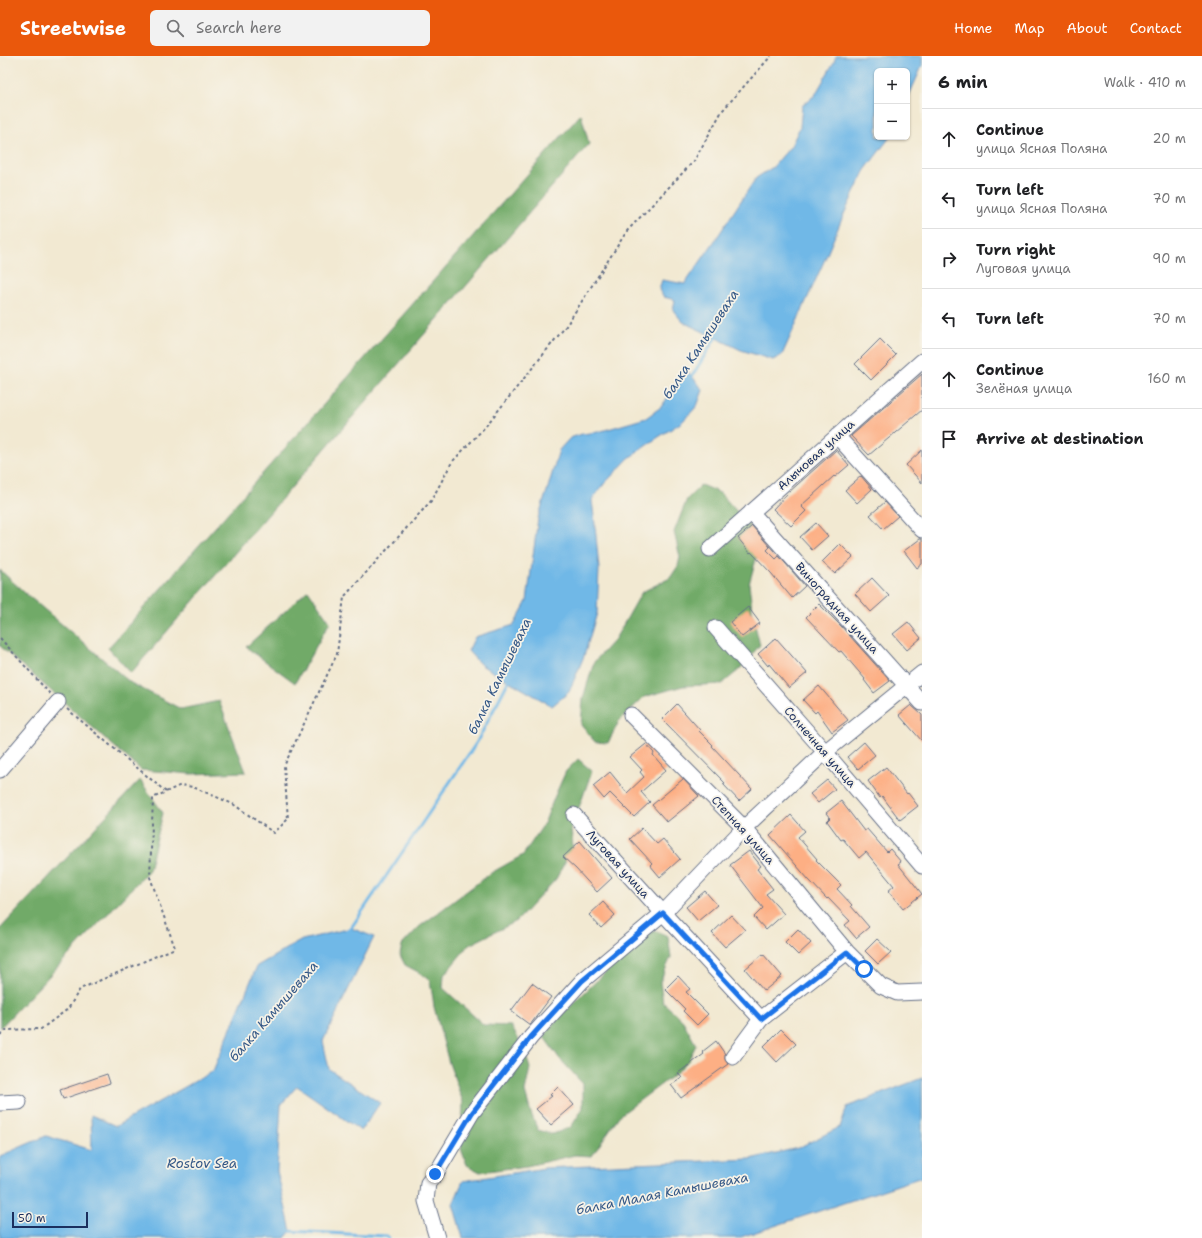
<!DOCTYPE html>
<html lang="en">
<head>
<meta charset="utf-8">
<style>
  body { margin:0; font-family:"Shantell Sans",sans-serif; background:#f2f2f2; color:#202124 }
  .controls { position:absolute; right:12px; top:12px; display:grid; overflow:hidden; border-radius:6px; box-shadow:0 1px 3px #0004 }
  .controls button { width:36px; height:36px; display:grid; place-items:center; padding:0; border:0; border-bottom:1px solid #e0e0e0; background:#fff; color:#202124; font:20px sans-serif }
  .scale { position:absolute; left:12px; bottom:10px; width:76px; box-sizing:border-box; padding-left:4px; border:2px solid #1b2f5e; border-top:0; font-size:11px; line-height:14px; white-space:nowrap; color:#1b2f5e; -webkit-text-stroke:3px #f7f3e8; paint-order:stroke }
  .stop { position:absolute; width:12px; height:12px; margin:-9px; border:3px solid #1a73e8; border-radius:50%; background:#fff }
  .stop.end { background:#1a73e8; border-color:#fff; box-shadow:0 1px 4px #0008 }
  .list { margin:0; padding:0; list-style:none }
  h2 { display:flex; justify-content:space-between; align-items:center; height:52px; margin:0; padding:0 16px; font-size:17px }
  h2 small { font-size:13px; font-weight:400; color:#757577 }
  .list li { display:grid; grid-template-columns:26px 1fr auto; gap:12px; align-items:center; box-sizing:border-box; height:60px; padding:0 16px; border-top:1px solid #e0e0e0 }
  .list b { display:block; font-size:15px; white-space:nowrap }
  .list p { margin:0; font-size:13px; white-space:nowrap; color:#757577 }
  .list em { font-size:13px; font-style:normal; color:#757577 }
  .icon { flex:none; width:22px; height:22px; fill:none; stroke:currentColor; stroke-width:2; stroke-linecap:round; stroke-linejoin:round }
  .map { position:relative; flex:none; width:922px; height:1182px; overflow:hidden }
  header { display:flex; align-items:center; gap:24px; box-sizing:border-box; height:56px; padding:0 20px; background:#ea580c; color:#fff }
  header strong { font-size:19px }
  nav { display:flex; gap:22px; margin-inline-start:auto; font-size:14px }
  .search { width:280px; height:36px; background:#f2f2f2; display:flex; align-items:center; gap:10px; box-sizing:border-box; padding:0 14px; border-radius:6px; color:#757577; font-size:15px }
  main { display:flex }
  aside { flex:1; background:#fff }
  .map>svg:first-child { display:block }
  .forest { fill:#71aa68; stroke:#466c63 }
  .water { fill:#6fb8e7; stroke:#4574a2 }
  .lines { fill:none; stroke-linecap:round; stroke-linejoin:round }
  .stream { stroke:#6fb8e7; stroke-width:3 }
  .building { fill:#fdaf84 }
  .minor-casing { stroke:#667087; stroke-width:17 }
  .path { stroke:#667087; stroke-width:2; stroke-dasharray:3 3; stroke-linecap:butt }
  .minor { stroke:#fff; stroke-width:15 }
  .route { stroke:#1a73e8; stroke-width:5 }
  .labels { text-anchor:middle; stroke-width:3.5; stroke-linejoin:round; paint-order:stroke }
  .street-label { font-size:12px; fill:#1b2f5e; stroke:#f7f3e8 }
  .water-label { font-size:13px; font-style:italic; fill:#345887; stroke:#f7f3e8 }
</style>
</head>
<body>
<header>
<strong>Streetwise</strong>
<div class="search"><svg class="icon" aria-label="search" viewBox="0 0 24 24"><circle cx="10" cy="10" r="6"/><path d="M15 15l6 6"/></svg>Search here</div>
<nav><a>Home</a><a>Map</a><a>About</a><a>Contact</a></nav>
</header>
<main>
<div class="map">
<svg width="922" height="1182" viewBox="0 0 922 1182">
  <rect width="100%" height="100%" fill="#f7f3e8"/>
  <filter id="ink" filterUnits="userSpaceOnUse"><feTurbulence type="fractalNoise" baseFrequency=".025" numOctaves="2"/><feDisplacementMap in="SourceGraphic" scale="8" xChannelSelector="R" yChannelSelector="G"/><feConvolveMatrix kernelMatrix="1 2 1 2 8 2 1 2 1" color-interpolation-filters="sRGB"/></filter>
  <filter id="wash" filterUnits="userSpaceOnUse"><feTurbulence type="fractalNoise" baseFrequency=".012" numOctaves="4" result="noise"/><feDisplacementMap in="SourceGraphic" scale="16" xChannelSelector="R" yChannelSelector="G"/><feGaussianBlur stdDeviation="0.9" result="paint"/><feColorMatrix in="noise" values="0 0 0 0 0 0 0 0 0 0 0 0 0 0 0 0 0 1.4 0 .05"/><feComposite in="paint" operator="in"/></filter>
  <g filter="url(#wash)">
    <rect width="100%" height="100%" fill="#f2e9d2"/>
    <!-- forest -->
    <path class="forest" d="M 581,58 L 589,88 L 131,617 L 108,592 Z
      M 701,429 L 720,437 L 756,476 L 758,496 L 749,528 L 753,561 L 760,589 L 739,614 L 722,628 L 683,630 L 644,641 L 619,665 L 608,687 L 595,686 L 581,669 L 583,642 L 594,606 L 615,583 L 642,536 L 670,522 L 678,510 L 680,501 L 674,476 L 687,443 Z
      M 0,514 L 25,537 L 131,627 L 181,653 L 219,645 L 246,716 L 191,718 L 141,714 L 0,590 Z
      M 308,534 L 330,566 L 295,627 L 246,591 Z
      M 578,703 L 592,715 L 571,774 L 573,791 L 556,823 L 517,865 L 469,889 L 444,919 L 443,932 L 484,969 L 511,970 L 523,991 L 530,1012 L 525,1036 L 531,1057 L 538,1074 L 553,1078 L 571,1071 L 583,1052 L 583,1028 L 559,1002 L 544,981 L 557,963 L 635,888 L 653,874 L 668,880 L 671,901 L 660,926 L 663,946 L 683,965 L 696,989 L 688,1005 L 675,1018 L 619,1060 L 592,1100 L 575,1099 L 527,1110 L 480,1116 L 467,1109 L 461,1093 L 463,1046 L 449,1007 L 434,951 L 433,943 L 430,925 L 420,917 L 405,909 L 400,899 L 402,889 L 419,871 L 491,817 L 523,799 L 544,768 L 554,742 L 566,715 Z
      M 140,724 L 163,757 L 149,814 L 0,972 L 0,873 Z"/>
    <!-- water -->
    <path class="water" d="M 836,0 L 922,0 L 922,10 L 907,44 L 907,15 L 877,15 L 877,81 L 890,81 L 865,114 L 844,158 L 825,203 L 782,299 L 773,304 L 741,294 L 683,266 L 673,254 L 675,244 L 664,241 L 659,234 L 662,224 L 685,228 L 716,183 L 756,122 L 773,111 L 791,90 L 800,71 L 802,50 L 815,39 L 834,6 Z
      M 688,316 L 696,325 L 703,334 L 697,350 L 682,366 L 654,384 L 629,402 L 604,428 L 592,444 L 595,469 L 599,513 L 597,557 L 584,600 L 569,636 L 552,650 L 481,609 L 468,595 L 475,581 L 514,569 L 527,545 L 538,462 L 547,435 L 559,394 L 570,382 L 582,378 L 598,376 L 646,362 L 661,351 L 673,334 L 681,317 Z
      M 351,872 L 374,881 L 323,985 L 329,1013 L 380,1047 L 361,1075 L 297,1030 L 281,1049 L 277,1115 L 291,1175 L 285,1182 L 0,1182 L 0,1100 L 46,1080 L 92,1094 L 91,1059 L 116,1070 L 213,1015 L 257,910 L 302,884 Z
      M 922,1022 L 922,1121 L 738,1182 L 463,1182 L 453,1148 L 463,1125 L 545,1112 L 750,1103 L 798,1092 L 840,1071 L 847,1051 Z"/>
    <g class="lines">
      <!-- stream -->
      <path class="stream" d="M 691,322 L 717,279
        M 349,875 L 477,686 L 510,622
        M 288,1175 L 387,1180 L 389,1182"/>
    </g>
    <g id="blocks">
      <!-- building -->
      <path class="building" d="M 880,283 L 896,299 L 871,324 L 855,308 Z
        M 922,318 L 922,354 L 869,399 L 851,380 Z
        M 836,394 L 849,409 L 835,421 L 834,420 L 801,450 L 806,455 L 791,470 L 773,453 L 788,437 Z
        M 922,394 L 922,427 L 906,409 Z
        M 861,420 L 872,433 L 857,447 L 845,434 Z
        M 885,446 L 898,460 L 883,473 L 870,459 Z
        M 816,467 L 828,480 L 812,494 L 800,481 Z
        M 752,470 L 770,491 L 767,494 L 776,503 L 779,500 L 805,530 L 792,542 L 771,517 L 751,496 L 750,497 L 738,482 Z
        M 920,483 L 922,483 L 922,508 L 917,512 L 904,495 Z
        M 840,488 L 853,501 L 835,518 L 822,506 Z
        M 872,522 L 889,540 L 871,556 L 855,538 Z
        M 819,548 L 841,570 L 890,625 L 874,637 L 864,624 L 865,623 L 841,595 L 839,596 L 806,561 Z
        M 748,551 L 760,567 L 742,581 L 730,566 Z
        M 908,566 L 921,582 L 907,594 L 893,578 Z
        M 776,582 L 807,617 L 789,632 L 769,608 L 768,610 L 758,598 Z
        M 819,630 L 848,664 L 832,676 L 817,655 L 815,657 L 803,644 Z
        M 677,648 L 700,674 L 699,675 L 713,689 L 712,690 L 752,733 L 739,745 L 723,728 L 725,727 L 662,663 Z
        M 911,649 L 922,659 L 922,685 L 899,659 Z
        M 864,686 L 875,699 L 858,713 L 847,701 Z
        M 646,688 L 654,697 L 653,699 L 666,714 L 641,736 L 650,746 L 634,761 L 610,737 L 604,743 L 593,730 L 610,716 L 627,737 L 644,721 L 640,716 L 642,714 L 630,701 Z
        M 886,711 L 907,738 L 908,737 L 918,750 L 900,764 L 882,740 L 880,742 L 868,725 Z
        M 683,723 L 699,740 L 667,766 L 652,749 Z
        M 827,724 L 835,733 L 818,747 L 810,738 Z
        M 841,745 L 864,775 L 867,773 L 887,796 L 890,793 L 901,806 L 898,808 L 922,838 L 903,853 L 888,835 L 894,830 L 866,796 L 859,802 L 843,783 L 841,784 L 827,765 L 830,762 L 826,757 Z
        M 791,759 L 805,775 L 798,781 L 817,803 L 816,804 L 841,829 L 837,833 L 852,849 L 851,850 L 869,871 L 856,882 L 845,869 L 850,865 L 828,842 L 827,843 L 809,824 L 770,779 Z
        M 642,772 L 657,788 L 663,783 L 680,803 L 660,821 L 650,809 L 652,807 L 630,783 Z
        M 580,785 L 612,822 L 597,836 L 576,813 L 563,801 Z
        M 749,795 L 761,810 L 757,813 L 773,833 L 766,838 L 784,858 L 766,874 L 754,861 L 763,852 L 730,809 Z
        M 705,835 L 717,849 L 698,865 L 686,851 Z
        M 603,846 L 615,859 L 601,872 L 589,859 Z
        M 731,859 L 745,874 L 725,891 L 712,877 Z
        M 798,873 L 811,887 L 798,899 L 785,886 Z
        M 877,883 L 891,896 L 878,908 L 865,895 Z
        M 763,898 L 782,920 L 764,935 L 745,913 Z
        M 678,920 L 690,933 L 686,936 L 708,958 L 697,969 L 683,955 L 685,953 L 665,933 Z
        M 532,927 L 551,941 L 530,969 L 511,955 Z
        M 781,973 L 796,988 L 777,1006 L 763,991 Z
        M 716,985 L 725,998 L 725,1004 L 728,1008 L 681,1042 L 671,1029 L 682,1022 L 678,1017 L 704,998 L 702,996 Z
        M 107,1018 L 110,1027 L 63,1043 L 60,1034 Z
        M 558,1031 L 574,1049 L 551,1069 L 536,1053 L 552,1040 L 550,1039 Z"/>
    </g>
  </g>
  <g filter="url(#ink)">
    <use href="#blocks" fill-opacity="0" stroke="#667087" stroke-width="1"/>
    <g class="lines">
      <defs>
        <path id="minor" d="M 837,380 L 922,474
          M 751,456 L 922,647
          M 710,493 L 922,305
          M 716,572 L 825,696 L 922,810
          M 631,659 L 744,772 L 847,896 L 881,930 L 897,937 L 922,936
          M 0,714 L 58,646
          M 574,759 L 663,857 L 761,963
          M 733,1001 L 761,963 L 847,896
          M 0,1047 L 19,1046
          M 437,1182 L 426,1145 L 428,1127 L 435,1119 L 472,1057 L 531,981 L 582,925 L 663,857 L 744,772 L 825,696 L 922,617"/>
      </defs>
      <!-- minor casing -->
      <use href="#minor" class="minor-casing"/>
      <!-- path -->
      <path class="path" d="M 0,582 L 50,638
        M 67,653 L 166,736
        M 0,979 L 6,974 L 41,973 L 68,953 L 80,933 L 175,892 L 150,821 L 153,742 L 181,729 L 193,731 L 233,748 L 274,777 L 288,763 L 284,710 L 337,598 L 344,541 L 431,445 L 452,406 L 485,371 L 566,270 L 627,175 L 694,105 L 722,55 L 771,0"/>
      <!-- minor -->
      <use href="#minor" class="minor"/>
    </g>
  </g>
  <g class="lines" filter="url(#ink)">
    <!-- route -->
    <path class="route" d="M 435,1118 L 472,1057 L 531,981 L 582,925 L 663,857 L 761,963 L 847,896 L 864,913"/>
  </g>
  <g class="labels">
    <!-- street labels -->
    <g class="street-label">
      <text transform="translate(816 399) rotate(-42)" y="4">Алычовая улица</text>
      <text transform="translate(837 552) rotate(48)" y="4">Виноградная улица</text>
      <text transform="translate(820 691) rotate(49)" y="4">Солнечная улица</text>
      <text transform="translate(743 774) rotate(48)" y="4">Степная улица</text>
      <text transform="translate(618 808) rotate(48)" y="4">Луговая улица</text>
    </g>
    <!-- water labels -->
    <g class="water-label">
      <text transform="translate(700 288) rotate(-57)" y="5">балка Камышеваха</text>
      <text transform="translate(499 620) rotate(-64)" y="5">балка Камышеваха</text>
      <text transform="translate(273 955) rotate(-49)" y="5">балка Камышеваха</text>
      <text x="202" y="1112">Rostov Sea</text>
      <text transform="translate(662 1137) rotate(-11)" y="5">балка Малая Камышеваха</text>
    </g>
  </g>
</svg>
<div class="controls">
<button>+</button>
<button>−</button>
</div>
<div class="scale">50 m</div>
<div class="stop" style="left:864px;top:913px"></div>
<div class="stop end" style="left:435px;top:1118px"></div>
</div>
<aside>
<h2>6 min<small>Walk · 410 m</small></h2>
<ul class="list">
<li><svg class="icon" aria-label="ahead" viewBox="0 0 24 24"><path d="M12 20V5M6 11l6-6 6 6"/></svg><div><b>Continue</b><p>улица Ясная Поляна</p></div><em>20 m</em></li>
<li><svg class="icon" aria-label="left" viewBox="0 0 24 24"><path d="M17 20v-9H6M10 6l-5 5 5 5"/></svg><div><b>Turn left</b><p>улица Ясная Поляна</p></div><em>70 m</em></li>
<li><svg class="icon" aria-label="right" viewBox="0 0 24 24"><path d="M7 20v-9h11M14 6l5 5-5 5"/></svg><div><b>Turn right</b><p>Луговая улица</p></div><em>90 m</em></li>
<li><svg class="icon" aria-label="left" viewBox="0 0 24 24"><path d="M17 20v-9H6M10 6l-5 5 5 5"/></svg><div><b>Turn left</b></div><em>70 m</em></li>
<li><svg class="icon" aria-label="ahead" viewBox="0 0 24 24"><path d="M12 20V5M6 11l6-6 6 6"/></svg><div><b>Continue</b><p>Зелёная улица</p></div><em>160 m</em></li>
<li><svg class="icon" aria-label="arrive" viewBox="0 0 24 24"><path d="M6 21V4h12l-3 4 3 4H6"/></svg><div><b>Arrive at destination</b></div></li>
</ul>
</aside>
</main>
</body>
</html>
